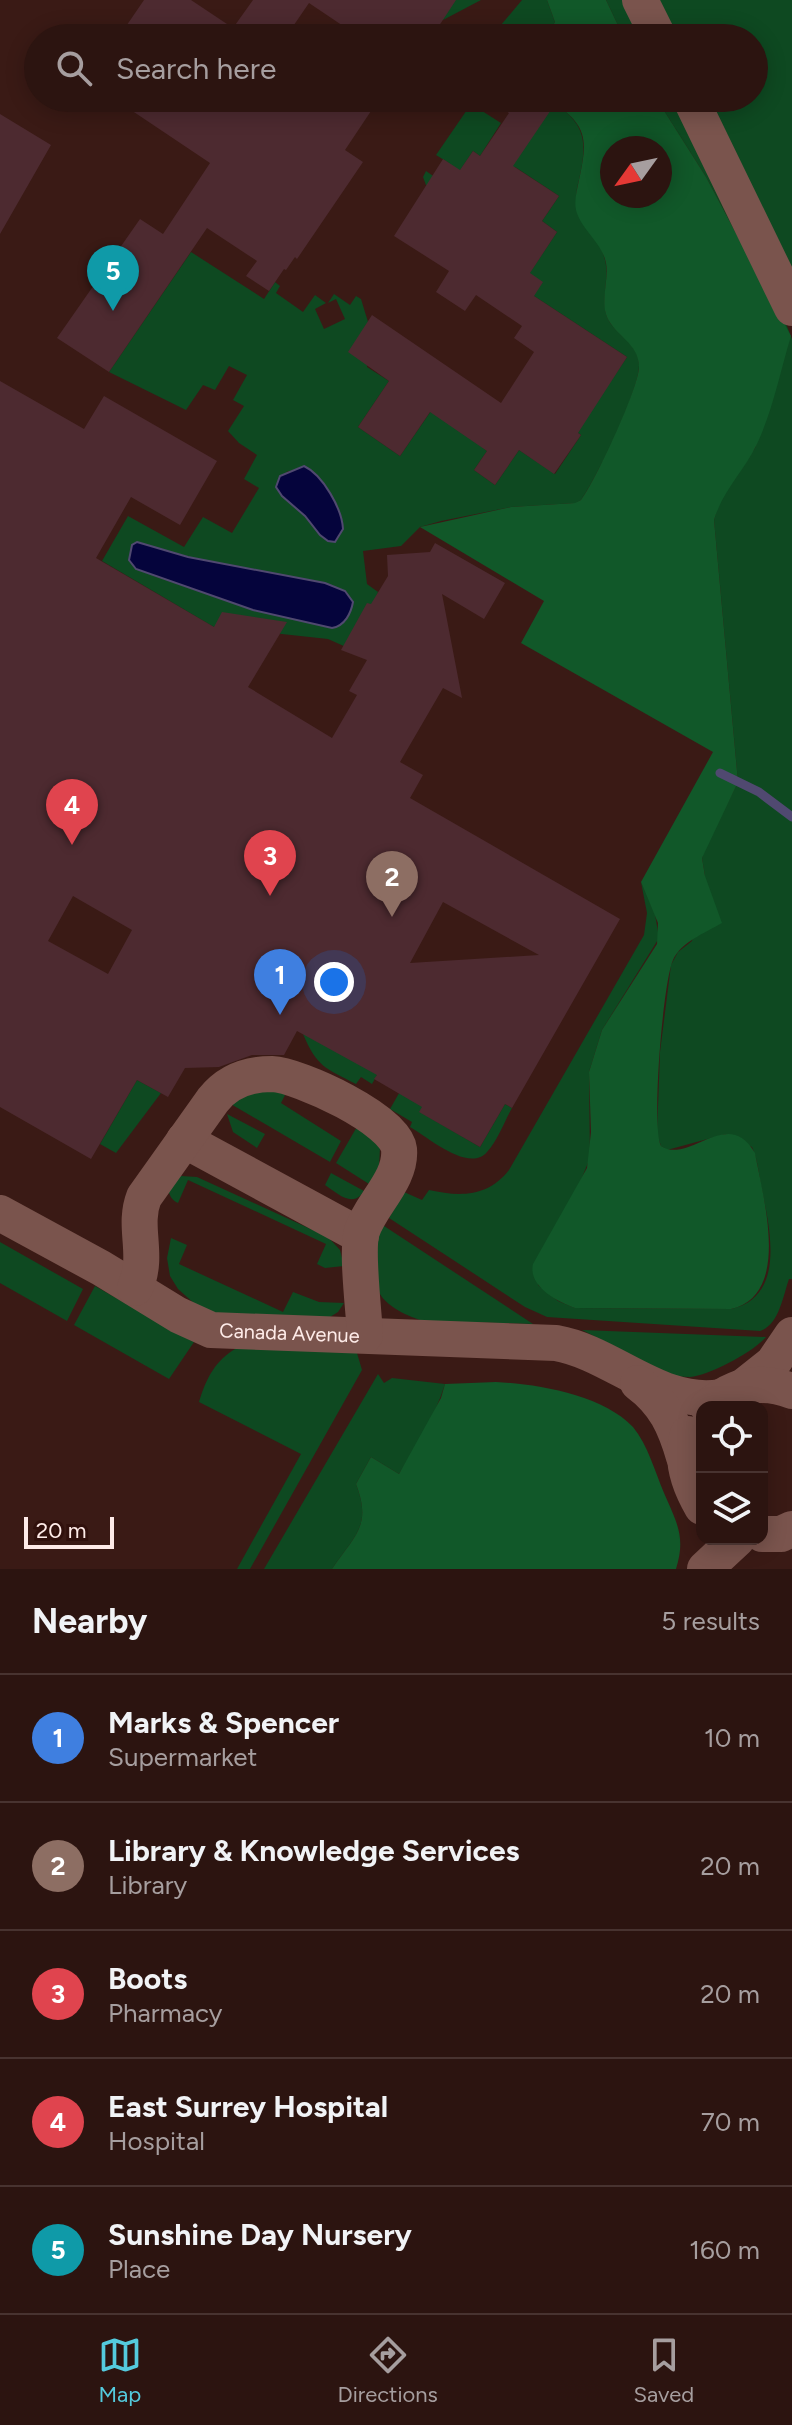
<!DOCTYPE html>
<html lang="en">
<head>
<meta charset="utf-8">
<style>
  body { margin:0; font-family:Figtree,sans-serif; background:#38211e; color:#f1f3f6 }
  .controls { position:absolute; right:24px; bottom:24px; display:grid; overflow:hidden; border-radius:16px; box-shadow:0 4px 20px #0003 }
  .controls button { width:72px; height:72px; display:grid; place-items:center; padding:0; border:0; border-bottom:2px solid #483330; background:#2c1410; color:#f1f3f6; font:40px sans-serif }
  .compass { position:absolute; left:600px; top:136px; width:72px; height:72px; border-radius:50%; background:#2c1410; box-shadow:0 4px 20px #0003; rotate:237deg }
  .scale { position:absolute; left:24px; bottom:20px; width:90px; box-sizing:border-box; padding-left:8px; border:4px solid #feebe8; border-top:0; font-size:22px; line-height:28px; white-space:nowrap; color:#feebe8; -webkit-text-stroke:6px #30100c; paint-order:stroke }
  .you { position:absolute; left:334px; top:982px; width:28px; height:28px; margin:-20px; border:6px solid #fff; border-radius:50%; background:#1a73e8; box-shadow:0 0 0 12px #1a73e833 }
  .badge { display:grid; place-items:center; width:52px; height:52px; border-radius:50%; background:#54cadd; color:#fff; font-size:26px; font-weight:700 }
  .pin { position:absolute; translate:-50% -66px; filter:drop-shadow(0 2px 4px #0008) }
  .pin::after { content:''; position:absolute; top:42px; width:28px; height:24px; background:inherit; clip-path:polygon(0 0,100% 0,50% 100%) }
  .list { margin:0; padding:0; list-style:none }
  h2 { display:flex; justify-content:space-between; align-items:center; height:104px; margin:0; padding:0 32px; font-size:34px }
  h2 small { font-size:26px; font-weight:400; color:#a69e9f }
  .list li { display:grid; grid-template-columns:52px 1fr auto; gap:24px; align-items:center; box-sizing:border-box; height:128px; padding:0 32px; border-top:2px solid #483330 }
  .list b { display:block; font-size:30px; white-space:nowrap }
  .list p { margin:0; font-size:26px; white-space:nowrap; color:#a69e9f }
  .list em { font-size:26px; font-style:normal; color:#a69e9f }
  .icon { flex:none; width:44px; height:44px; fill:none; stroke:currentColor; stroke-width:2; stroke-linecap:round; stroke-linejoin:round }
  .map { position:relative; flex:none; width:792px; height:1569px; overflow:hidden }
  .search { position:absolute; background:#2c1410; box-shadow:0 4px 20px #0003; left:24px; right:24px; top:24px; height:88px; display:flex; align-items:center; gap:20px; box-sizing:border-box; padding:0 28px; border-radius:44px; color:#a69e9f; font-size:30px }
  .sheet { height:744px; background:#2c1410 }
  nav { display:flex; justify-content:space-around; align-items:center; box-sizing:border-box; height:112px; border-top:2px solid #483330; background:#2c1410; font-size:22px; color:#a69e9f }
  nav a { display:grid; justify-items:center; gap:4px }
  nav .on { color:#54cadd }
  .map>svg:first-child { display:block }
  .green { fill:#0e4921; fill-rule:evenodd }
  .forest { fill:#115829; fill-rule:evenodd }
  .water { fill:#05043c; stroke:#504970; stroke-width:2 }
  .lines { fill:none; stroke-linecap:round; stroke-linejoin:round }
  .stream { stroke:#504970; stroke-width:9 }
  .building { fill:#4d2a30; fill-rule:evenodd }
  .minor { stroke:#7a544d; stroke-width:36 }
  .labels { text-anchor:middle; stroke-width:7; stroke-linejoin:round; paint-order:stroke }
  .street-label { font-size:20px; fill:#feebe8; stroke:#30100c }
</style>
</head>
<body>
<div class="map">
<svg width="792" height="1569" viewBox="0 0 792 1569">
  <rect width="100%" height="100%" fill="#3a1a15"/>
  <!-- green -->
  <path class="green" d="M 414,0 L 481,0 L 443,20 Z
    M 522,0 L 547,0 L 555,22 L 546,38 L 490,38 Z
    M 606,0 L 626,0 L 645,38 L 624,38 Z
    M 657,0 L 792,0 L 792,269 L 707,98 L 754,98 L 754,38 L 677,38 Z
    M 548,98 C 581,121 589,134 580,175 C 579,182 575,191 577,199 C 584,220 600,239 605,260 C 610,279 599,304 609,321 C 619,337 639,344 639,365 C 640,388 596,480 581,500 L 576,503 L 511,507 L 441,521 L 420,527 L 401,546 L 363,551 L 367,584 L 378,592 L 355,651 L 328,639 L 227,628 L 224,633 L 102,561 L 128,516 L 184,547 L 203,517 L 232,533 L 259,488 L 244,479 L 257,455 L 239,443 L 228,431 L 244,406 L 233,400 L 247,375 L 229,366 L 215,390 L 203,385 L 186,410 L 109,372 L 191,252 L 264,299 L 275,282 L 280,286 L 276,293 L 303,312 L 315,295 L 326,303 L 315,309 L 324,329 L 345,319 L 336,299 L 328,303 L 334,294 L 350,305 L 356,296 L 361,299 L 372,335 L 367,367 L 389,381 L 358,427 L 400,456 L 433,408 L 487,451 L 474,470 L 495,485 L 519,450 L 555,474 L 581,435 L 547,411 L 601,396 L 627,357 L 534,296 L 529,274 L 557,232 L 542,221 L 559,196 L 515,167 L 498,168 ZM 288,471 L 313,471 L 341,516 L 332,542 L 320,535 L 296,506 L 282,496 L 277,481 ZM 137,542 L 188,557 L 325,583 L 334,586 L 352,608 L 341,624 L 332,628 L 253,610 L 154,576 Z
    M 656,98 L 676,98 L 773,291 L 792,339 L 792,1279 L 789,1279 C 783,1296 779,1325 760,1331 L 547,1317 L 525,1307 L 389,1218 L 404,1192 L 422,1200 L 429,1190 C 460,1197 488,1197 509,1170 L 644,935 L 647,913 L 641,882 L 655,914 L 659,938 L 602,1030 L 589,1072 L 590,1158 L 538,1285 L 558,1301 L 575,1308 L 731,1309 C 786,1297 770,1229 762,1190 C 759,1176 758,1160 752,1147 L 726,1134 L 667,1150 L 661,1146 L 657,1134 L 660,1052 L 671,965 L 678,952 L 692,941 L 705,876 L 702,858 L 704,850 L 738,782 L 714,520 L 719,502 L 755,448 L 770,405 L 754,266 L 706,177 Z
    M 471,104 L 501,123 L 480,156 L 473,151 L 443,196 L 426,185 L 423,177 L 426,171 L 439,180 L 449,163 L 436,155 Z
    M 303,1034 L 386,1059 L 372,1084 L 361,1077 L 356,1084 C 325,1068 317,1067 303,1034 Z
    M 443,1069 L 420,1112 L 480,1147 L 505,1104 L 512,1108 C 504,1122 498,1140 487,1152 C 469,1173 429,1138 410,1127 L 412,1122 L 390,1109 L 410,1074 Z
    M 137,1080 L 161,1093 L 116,1153 L 100,1144 Z
    M 290,1085 L 281,1103 L 341,1141 L 330,1162 L 229,1103 L 235,1094 Z
    M 227,1114 L 265,1134 L 257,1148 L 233,1132 Z
    M 358,1125 L 380,1148 L 379,1167 L 369,1184 L 336,1163 Z
    M 331,1173 L 364,1191 C 353,1209 337,1193 325,1185 Z
    M 181,1176 L 197,1177 L 328,1237 L 340,1250 L 344,1266 L 325,1268 L 317,1264 L 326,1244 L 188,1180 L 178,1203 C 171,1200 169,1194 168,1188 Z
    M 375,1220 L 533,1324 L 424,1321 C 409,1317 384,1306 378,1290 C 374,1275 376,1238 375,1220 Z
    M 171,1238 L 187,1245 L 179,1264 L 283,1312 L 293,1292 L 319,1302 L 344,1303 L 338,1312 L 330,1317 L 220,1316 L 196,1305 L 178,1289 L 170,1276 L 167,1258 Z
    M 0,1242 L 83,1289 L 67,1321 L 0,1283 Z
    M 95,1286 L 194,1342 L 169,1379 L 74,1325 Z
    M 582,1330 L 766,1337 C 753,1352 710,1375 690,1377 C 683,1377 677,1376 670,1375 Z
    M 237,1348 L 357,1353 L 362,1370 L 250,1569 L 237,1569 L 301,1454 L 199,1402 C 206,1379 215,1360 237,1348 Z
    M 378,1374 L 384,1383 L 392,1378 L 445,1384 C 435,1416 416,1446 399,1474 L 371,1457 L 356,1484 C 372,1526 355,1535 332,1569 L 264,1569 Z"/>
  <!-- forest -->
  <path class="forest" d="M 547,0 L 606,0 L 624,38 L 546,38 L 555,22 Z
    M 548,98 L 656,98 L 706,177 L 791,336 C 780,372 773,410 757,444 C 744,471 723,490 714,520 L 738,782 L 702,858 L 705,876 L 722,923 C 705,933 681,942 673,960 C 663,982 651,1127 661,1146 C 689,1165 728,1105 755,1153 C 763,1197 792,1295 731,1309 L 575,1308 C 556,1301 528,1286 533,1264 L 587,1168 L 591,1132 L 589,1072 L 602,1030 L 657,944 L 658,923 L 641,882 L 713,752 L 521,643 L 544,601 L 420,527 L 511,507 L 575,503 L 581,500 C 595,482 639,387 639,367 C 639,343 615,336 607,317 C 600,301 609,280 606,263 C 602,242 581,230 576,210 C 574,200 577,190 579,180 C 589,135 586,125 548,98 ZM 612,148 L 660,148 L 660,196 L 612,196 Z
    M 496,1382 C 538,1384 603,1395 633,1427 C 648,1445 655,1472 664,1493 C 677,1523 686,1537 676,1569 L 332,1569 C 355,1535 372,1526 356,1484 L 371,1457 L 399,1474 L 441,1398 L 445,1384 Z"/>
  <!-- water -->
  <path class="water" d="M 304,466 C 323,475 342,509 343,529 L 335,542 L 328,541 L 320,535 L 305,516 L 282,496 L 276,487 L 280,476 Z
    M 137,542 L 188,557 L 325,583 L 345,591 L 353,602 C 351,613 345,626 332,628 L 253,610 L 136,569 L 129,560 L 132,545 Z"/>
  <g class="lines">
    <!-- stream -->
    <path class="stream" d="M 720,773 L 759,792 L 792,817"/>
  </g>
  <!-- building -->
  <path class="building" d="M 144,0 L 191,0 L 233,28 L 253,0 L 456,0 L 431,38 L 361,38 L 309,3 L 285,38 L 118,38 Z
    M 113,98 L 357,98 L 373,108 L 345,150 L 363,162 L 297,259 L 295,257 L 286,270 L 284,269 L 269,291 L 246,276 L 257,261 L 207,228 L 109,372 L 57,338 L 140,219 L 163,234 L 210,163 Z
    M 487,98 L 559,98 L 513,166 L 559,196 L 542,221 L 557,232 L 530,273 L 543,282 L 534,296 L 627,357 L 578,433 L 581,435 L 554,474 L 519,450 L 495,485 L 474,470 L 487,451 L 430,412 L 400,456 L 358,427 L 389,381 L 348,352 L 372,315 L 501,403 L 534,352 L 514,338 L 522,326 L 476,295 L 465,311 L 436,292 L 449,271 L 394,236 L 443,159 L 460,170 L 473,151 L 480,156 L 509,113 Z
    M 0,114 L 51,145 L 0,234 Z
    M 0,381 L 84,429 L 104,396 L 217,461 L 180,525 L 131,497 L 96,558 L 214,627 L 222,612 L 287,622 L 248,687 L 332,738 L 357,695 L 349,691 L 367,660 L 341,650 L 367,603 L 371,604 L 388,576 L 387,555 L 430,552 L 435,543 L 505,583 L 484,619 L 442,594 L 462,698 L 443,688 L 400,762 L 423,775 L 410,798 L 620,919 L 512,1108 L 505,1104 L 480,1147 L 419,1112 L 422,1107 L 374,1079 L 377,1075 L 297,1031 L 284,1055 L 252,1055 L 219,1067 L 185,1068 L 168,1097 L 137,1080 L 91,1159 L 0,1107 ZM 73,896 L 132,930 L 108,974 L 48,941 ZM 443,902 L 539,955 L 410,963 Z"/>
  <g class="lines">
    <!-- minor -->
    <g class="minor">
      <path d="M 640,0 L 659,38"/>
      <path d="M 690,98 L 792,308"/>
      <path d="M 184,1140 L 361,1236"/>
      <path id="s1" d="M 0,1213 L 101,1268 L 178,1315 L 211,1330 L 556,1343 C 613,1353 660,1407 721,1397"/>
      <path d="M 135,1288 C 150,1254 132,1228 144,1197 L 213,1100 C 228,1081 248,1074 272,1074 C 299,1075 396,1120 399,1149 C 402,1179 371,1204 362,1231 C 356,1250 364,1312 365,1335"/>
      <path d="M 638,1383 C 665,1403 675,1426 684,1457"/>
      <path d="M 744,1386 L 773,1363 L 792,1335"/>
      <path d="M 708,1407 C 733,1385 761,1379 792,1391"/>
      <path d="M 688,1434 C 680,1459 689,1485 702,1507"/>
      <path d="M 762,1534 L 781,1534 L 792,1529"/>
      <path d="M 705,1569 L 737,1539"/>
    </g>
  </g>
  <g class="labels">
    <!-- street labels -->
    <g class="street-label">
      <text dy="7" stroke="none"><textPath href="#s1" startOffset="320">Canada Avenue</textPath></text>
    </g>
  </g>
</svg>
<div class="controls">
<button><svg class="icon" aria-label="locate" viewBox="0 0 24 24"><circle cx="12" cy="12" r="6"/><path d="M12 2v4M12 18v4M2 12h4M18 12h4"/></svg></button>
<button><svg class="icon" aria-label="layers" viewBox="0 0 24 24"><path d="M12 4l9 5-9 5-9-5zM3 14l9 5 9-5"/></svg></button>
</div>
<svg class="compass" viewBox="-18 -18 36 36"><path d="M0-13l5 13h-10z" fill="#e53935"/><path d="M0 13l5-13h-10z" fill="#a69e9f"/></svg>
<div class="scale">20 m</div>
<div class="you"></div>
<div class="pin badge" style="left:280px;top:1015px;background:#3f7fe0">1</div>
<div class="pin badge" style="left:392px;top:917px;background:#8d6e63">2</div>
<div class="pin badge" style="left:270px;top:896px;background:#e0444e">3</div>
<div class="pin badge" style="left:72px;top:845px;background:#e0444e">4</div>
<div class="pin badge" style="left:113px;top:311px;background:#0f9aa8">5</div>
<div class="search"><svg class="icon" aria-label="search" viewBox="0 0 24 24"><circle cx="10" cy="10" r="6"/><path d="M15 15l6 6"/></svg>Search here</div>
</div>
<section class="sheet">
<h2>Nearby<small>5 results</small></h2>
<ul class="list">
<li><span class="badge" style="background:#3f7fe0">1</span><div><b>Marks &amp; Spencer</b><p>Supermarket</p></div><em>10 m</em></li>
<li><span class="badge" style="background:#8d6e63">2</span><div><b>Library &amp; Knowledge Services</b><p>Library</p></div><em>20 m</em></li>
<li><span class="badge" style="background:#e0444e">3</span><div><b>Boots</b><p>Pharmacy</p></div><em>20 m</em></li>
<li><span class="badge" style="background:#e0444e">4</span><div><b>East Surrey Hospital</b><p>Hospital</p></div><em>70 m</em></li>
<li><span class="badge" style="background:#0f9aa8">5</span><div><b>Sunshine Day Nursery</b><p>Place</p></div><em>160 m</em></li>
</ul>
</section>
<nav>
<a class="on"><svg class="icon" aria-label="map" viewBox="0 0 24 24"><path d="M3 6l6-2 6 2 6-2v14l-6 2-6-2-6 2zM9 4v14M15 6v14"/></svg>Map</a>
<a><svg class="icon" aria-label="directions" viewBox="0 0 24 24"><path d="M12 3l9 9-9 9-9-9zM9 14v-3h6M13 9l2 2-2 2"/></svg>Directions</a>
<a><svg class="icon" aria-label="saved" viewBox="0 0 24 24"><path d="M7 4h10v16l-5-4-5 4z"/></svg>Saved</a>
</nav>
</body>
</html>
